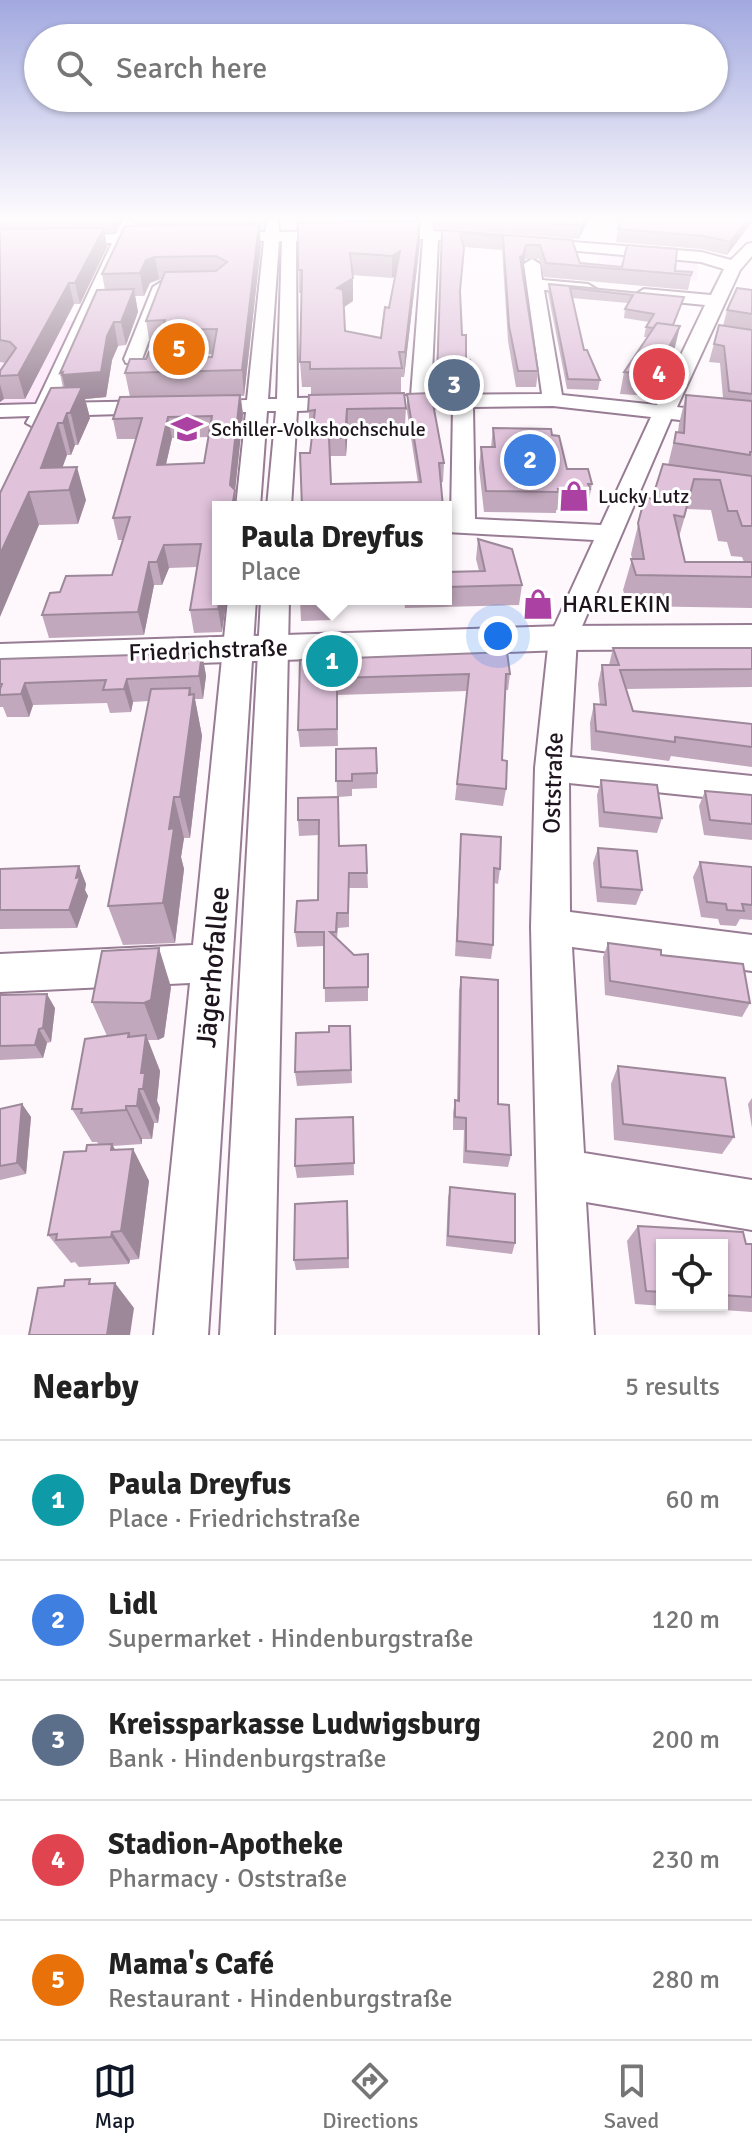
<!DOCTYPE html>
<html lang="en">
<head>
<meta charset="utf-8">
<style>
  body { margin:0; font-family:Signika,sans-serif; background:#f6f6f6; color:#222 }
  .controls { position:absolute; right:24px; bottom:24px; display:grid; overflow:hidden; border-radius:0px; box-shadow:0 2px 6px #0004 }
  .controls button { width:72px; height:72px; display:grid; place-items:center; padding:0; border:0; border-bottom:2px solid #e0e0e0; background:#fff; color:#222; font:40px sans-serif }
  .you { position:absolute; left:498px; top:636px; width:28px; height:28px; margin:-20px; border:6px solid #fff; border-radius:50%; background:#1a73e8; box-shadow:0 0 0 12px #1a73e833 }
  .badge { display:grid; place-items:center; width:52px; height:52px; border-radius:50%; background:#111827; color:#fff; font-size:26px; font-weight:700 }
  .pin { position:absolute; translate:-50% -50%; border:4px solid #fff; box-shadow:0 2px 8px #0006 }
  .popup { position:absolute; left:212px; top:501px; width:240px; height:104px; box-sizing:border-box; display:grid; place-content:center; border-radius:0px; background:#fff; filter:drop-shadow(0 2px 6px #0005); font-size:26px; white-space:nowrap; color:#767676 }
  .popup b { font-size:30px; color:#222 }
  .popup::after { content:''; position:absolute; left:50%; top:100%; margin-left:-16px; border:16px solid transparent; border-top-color:#fff }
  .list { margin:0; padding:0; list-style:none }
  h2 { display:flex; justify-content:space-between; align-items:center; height:104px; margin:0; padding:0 32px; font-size:34px }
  h2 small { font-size:26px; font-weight:400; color:#767676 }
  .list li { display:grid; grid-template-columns:52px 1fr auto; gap:24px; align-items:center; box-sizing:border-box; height:120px; padding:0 32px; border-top:2px solid #e0e0e0 }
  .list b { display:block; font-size:30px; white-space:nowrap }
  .list p { margin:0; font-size:26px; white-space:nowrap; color:#767676 }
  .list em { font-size:26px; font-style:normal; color:#767676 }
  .icon { flex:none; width:44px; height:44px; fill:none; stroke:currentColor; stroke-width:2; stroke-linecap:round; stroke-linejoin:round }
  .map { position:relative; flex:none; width:752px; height:1335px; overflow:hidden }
  .search { position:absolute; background:#fff; box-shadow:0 2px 6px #0004; left:24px; right:24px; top:24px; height:88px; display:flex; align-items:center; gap:20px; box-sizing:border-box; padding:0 28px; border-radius:44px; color:#767676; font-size:30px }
  .sheet { height:704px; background:#fff }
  nav { display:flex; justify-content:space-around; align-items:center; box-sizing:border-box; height:112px; border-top:2px solid #e0e0e0; background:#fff; font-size:22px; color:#767676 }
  nav a { display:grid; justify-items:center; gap:4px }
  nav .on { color:#111827 }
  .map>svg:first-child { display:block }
  .built { fill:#fde7fa }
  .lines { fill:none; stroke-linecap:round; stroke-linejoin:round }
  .minor-casing { stroke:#977c93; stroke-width:4 }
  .major-casing { stroke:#977c93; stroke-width:4 }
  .minor { fill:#fff; fill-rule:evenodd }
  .major { fill:#fff; fill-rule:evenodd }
  .wall { fill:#c1a8bc; fill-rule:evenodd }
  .shaded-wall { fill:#9d8899 }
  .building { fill:#e0c3db; stroke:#9d8899; stroke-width:2; fill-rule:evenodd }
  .labels { text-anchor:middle; stroke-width:6; stroke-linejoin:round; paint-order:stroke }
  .far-poi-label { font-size:20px; fill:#1f151e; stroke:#fff; text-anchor:start }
  .poi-label { font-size:24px; fill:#1f151e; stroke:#fff; text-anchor:start }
  .street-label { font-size:24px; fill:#1f151e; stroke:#fff }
  .near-street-label { font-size:28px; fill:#1f151e; stroke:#fff }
</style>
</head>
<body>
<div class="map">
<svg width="752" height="1335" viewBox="0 0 752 1335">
  <rect width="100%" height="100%" fill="#fef8fd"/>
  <!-- built -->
  <path class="built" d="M 601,251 L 698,260 L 697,281 L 595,271 Z
    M 77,321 L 34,407 L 0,408 L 0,322 Z"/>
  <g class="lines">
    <defs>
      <path id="minor" d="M 124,218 L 138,218 L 131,234 L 158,234 L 165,238 L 158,242 L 127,243 L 56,403 L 158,401 L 168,407 L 158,413 L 51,416 L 44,427 L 37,429 L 26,423 L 30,416 L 0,417 L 0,405 L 36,404 L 112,243 L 0,245 L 0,237 L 116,234 Z
        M 268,218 L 278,218 L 279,232 L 420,231 L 416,218 L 430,218 L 434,231 L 487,235 L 489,238 L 482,242 L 438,240 L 431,395 L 542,394 L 524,264 L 532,259 L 540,264 L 542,280 L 588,284 L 596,289 L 588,294 L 544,290 L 562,395 L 657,405 L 705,305 L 644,299 L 636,294 L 644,289 L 711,295 L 724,269 L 701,262 L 534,247 L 527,243 L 534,239 L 701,252 L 731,260 L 747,244 L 752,243 L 752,256 L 740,270 L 677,407 L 752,416 L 752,428 L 671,419 L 577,638 L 570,757 L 752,776 L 752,802 L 569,783 L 570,912 L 752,935 L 752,971 L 572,947 L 584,1153 L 752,1180 L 752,1230 L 586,1202 L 594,1335 L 540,1335 L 531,927 L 535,768 L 549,638 L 594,540 L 446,532 L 446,518 L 451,518 L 453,407 L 394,408 L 384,402 L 394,396 L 411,396 L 423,239 L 296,241 L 297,398 L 350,397 L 360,403 L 350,409 L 297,411 L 291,507 L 267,507 L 276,411 L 267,411 L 260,507 L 236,507 L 246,412 L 202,413 L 192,407 L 202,401 L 247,400 L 264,241 L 218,241 L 211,237 L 218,233 L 265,232 ZM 279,241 L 282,241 L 277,399 L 268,399 ZM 553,406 L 651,417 L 601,525 L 475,519 L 473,407 Z
        M 161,282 L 169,287 L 142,359 L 140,363 L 126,363 L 124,359 L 153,287 Z
        M 228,599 L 256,599 L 208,1335 L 154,1335 L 190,983 L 0,992 L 0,954 L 193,945 Z
        M 261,599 L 289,599 L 274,1335 L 220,1335 Z"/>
      <path id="major" d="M 752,625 L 752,649 L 563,650 L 0,670 L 0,644 L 563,626 Z"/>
    </defs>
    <!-- minor casing -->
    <use href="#minor" class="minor-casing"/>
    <!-- major casing -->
    <use href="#major" class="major-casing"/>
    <!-- minor -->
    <use href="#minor" class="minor"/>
    <!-- major -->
    <use href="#major" class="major"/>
  </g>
  <!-- wall -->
  <path class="wall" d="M 0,218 L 122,218 L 114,232 L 104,232 L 107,247 L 80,304 L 74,304 L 25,399 L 4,399 L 0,402 L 0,371 L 6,363 L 0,362 Z
    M 132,218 L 265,218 L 262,230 L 259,230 L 261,245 L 244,396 L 241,396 L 243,415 L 235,491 L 237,507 L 218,507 L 222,632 L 194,633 L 190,610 L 197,567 L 169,568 L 162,585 L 154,585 L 144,635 L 49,638 L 42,615 L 60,592 L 112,575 L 123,540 L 118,540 L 113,518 L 136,439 L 117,439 L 113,419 L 130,397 L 125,373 L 146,359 L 166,351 L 165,345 L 150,345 L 146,321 L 162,279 L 150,283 L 144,296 L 135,296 L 138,312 L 126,345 L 118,346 L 112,360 L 106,397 L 85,399 L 90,418 L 78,445 L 75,445 L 71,455 L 67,455 L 62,467 L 86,500 L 78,524 L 39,525 L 0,493 L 63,388 L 60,373 L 105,290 L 102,274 L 134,226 ZM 169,354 L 213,354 L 212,357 L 169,358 ZM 209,437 L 204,463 L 166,464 L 172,438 Z
    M 296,218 L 416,218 L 416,222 L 420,221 L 420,242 L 404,377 L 401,377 L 401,393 L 311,395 L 311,387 L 302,387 L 300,362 L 302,293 L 299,293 L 298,230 L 296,230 ZM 352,275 L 392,278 L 395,276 L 389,308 L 381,338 L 345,331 L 344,307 L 353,301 Z
    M 431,218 L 589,218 L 579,239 L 436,228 Z
    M 752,218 L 752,222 L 727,255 L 701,249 L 616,242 L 618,229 Z
    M 442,230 L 572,240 L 580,263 L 692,272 L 688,290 L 544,277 L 539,259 L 525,259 L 522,270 L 538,371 L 536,387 L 516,387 L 508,341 L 502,250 L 464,247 L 460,294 L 462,335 L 466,360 L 476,375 L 475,391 L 436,392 Z
    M 549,284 L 684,297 L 674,325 L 675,347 L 650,396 L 620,394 L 624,372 L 647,337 L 644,337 L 646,327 L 649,322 L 624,318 L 625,309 L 628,303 L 572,298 L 584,350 L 600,380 L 598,390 L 567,389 L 548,293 Z
    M 752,290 L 752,608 L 628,606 L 623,590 L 632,559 L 631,554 L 645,497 L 652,499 L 668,465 L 676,432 L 678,432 L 679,424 L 686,395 L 723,398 L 720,363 L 709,362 L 719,325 L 723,326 L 727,310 ZM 687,509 L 711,510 L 718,541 L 727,542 L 731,556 L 742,557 L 744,562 L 685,562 L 679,537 Z
    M 407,394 L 444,463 L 443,482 L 302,507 L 313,428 L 309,428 L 309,395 L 406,408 L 405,425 L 348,427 L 346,456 L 330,456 L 331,484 L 418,483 L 407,411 Z
    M 493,428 L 552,435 L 567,469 L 592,484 L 588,505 L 587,505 L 586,510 L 556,510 L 556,513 L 484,512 L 479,468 L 481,447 L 491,447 Z
    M 446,517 L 449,535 L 448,554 L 446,554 Z
    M 478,539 L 522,585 L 519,605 L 405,608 L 404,599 L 446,599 L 446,572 L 479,571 L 476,559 Z
    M 300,599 L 333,599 L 333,620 L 301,621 Z
    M 613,648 L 752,648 L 752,687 L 626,689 L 633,711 L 752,724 L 752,767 L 671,756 L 669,761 L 591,750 L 590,723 L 594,704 L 600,705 L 598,684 L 602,665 L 609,665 Z
    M 202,653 L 206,676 L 203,699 L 195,699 L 202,736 L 190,838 L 184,838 L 181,857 L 184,869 L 175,943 L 123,945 L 108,906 L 149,701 L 133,702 L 131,712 L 110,713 L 107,703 L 33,705 L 29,717 L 7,717 L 3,707 L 0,707 L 0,659 Z
    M 300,660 L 510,674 L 508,690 L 505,690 L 502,760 L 506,789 L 503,806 L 455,800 L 467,691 L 337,695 L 338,746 L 300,747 L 298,730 Z
    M 336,749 L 377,773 L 377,788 L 352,789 L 352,796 L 338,797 L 339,846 L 366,845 L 368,888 L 349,888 L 349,927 L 338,928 L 337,939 L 354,955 L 368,954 L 368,1001 L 325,1002 L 324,946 L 297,947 L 295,932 L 318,900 L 319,835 L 299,836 L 298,820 L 337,797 Z
    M 601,780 L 662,818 L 657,833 L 599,827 L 597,795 Z
    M 705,791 L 752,795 L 752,840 L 704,835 L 699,806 Z
    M 461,834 L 500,869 L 498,884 L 494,883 L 493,945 L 491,959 L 455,956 Z
    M 598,848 L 642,890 L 636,905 L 597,902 L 593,863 Z
    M 700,862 L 752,867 L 752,920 L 740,919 L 736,926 L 720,925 L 718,919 L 701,917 L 693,877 Z
    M 79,866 L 86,884 L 85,890 L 88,896 L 77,928 L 0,929 L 0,869 Z
    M 608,943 L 661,955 L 750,1003 L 742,1017 L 605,995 L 603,957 Z
    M 461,977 L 498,1104 L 511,1155 L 508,1167 L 463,1163 L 464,1130 L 453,1130 L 453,1113 L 455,1100 L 457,1101 L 459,991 Z
    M 171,987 L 164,1037 L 158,1040 L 148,1040 L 160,1071 L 157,1101 L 160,1108 L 158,1123 L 154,1123 L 152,1139 L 142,1139 L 142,1144 L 113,1146 L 115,1150 L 133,1149 L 149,1181 L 139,1259 L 130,1260 L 129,1264 L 79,1267 L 75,1262 L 71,1263 L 48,1235 L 86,1151 L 99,1145 L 97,1142 L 92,1142 L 72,1109 L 107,1036 L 92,1002 Z
    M 0,995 L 55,1008 L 51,1042 L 47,1043 L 43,1058 L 0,1060 Z
    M 350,1026 L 352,1083 L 297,1086 L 295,1072 L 329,1032 Z
    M 618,1066 L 734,1137 L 722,1154 L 614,1140 L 611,1084 Z
    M 752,1098 L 752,1128 L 748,1104 Z
    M 22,1104 L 31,1117 L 26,1174 L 0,1180 L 0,1109 Z
    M 353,1117 L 354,1175 L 297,1178 L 295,1166 Z
    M 450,1187 L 515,1243 L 512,1254 L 446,1246 L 448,1198 Z
    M 348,1212 L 349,1268 L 296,1270 L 294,1260 Z
    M 638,1226 L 752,1244 L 752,1312 L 635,1304 L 627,1241 ZM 662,1245 L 722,1245 L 722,1305 L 662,1305 Z"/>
  <!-- shaded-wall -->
  <path class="shaded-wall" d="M 111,218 L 122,218 L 114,232 Z
    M 585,218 L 589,218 L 579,239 L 581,226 Z
    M 749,218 L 752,218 L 752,222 L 727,255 L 730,242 Z
    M 420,221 L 420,242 L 404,377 L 405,352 Z
    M 259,224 L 261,245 L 244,396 L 242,370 Z
    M 104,228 L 107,247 L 80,304 L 75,283 Z
    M 526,245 L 525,259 L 522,270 L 520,257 Z
    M 400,251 L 400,273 L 392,278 L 392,256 Z
    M 155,257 L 159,279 L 150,283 L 144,296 L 140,273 L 146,260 Z
    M 353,278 L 353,301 L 338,311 L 337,288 Z
    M 69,283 L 74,304 L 25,399 L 18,375 Z
    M 134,289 L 138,312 L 126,345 L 121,322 Z
    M 114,322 L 118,346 L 112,360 L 106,397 L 85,399 L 90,418 L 78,445 L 62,375 L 107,336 Z
    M 680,326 L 675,347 L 650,396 L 655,374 Z
    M 0,384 L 4,399 L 0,402 Z
    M 240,395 L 243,415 L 235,491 L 237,507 L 232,507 L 230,485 Z
    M 347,409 L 348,427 L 346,456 L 345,438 Z
    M 67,413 L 75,445 L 71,455 L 63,423 Z
    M 168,417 L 172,438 L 161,486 L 157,465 Z
    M 58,423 L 67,455 L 54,491 L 41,468 Z
    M 77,467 L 86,500 L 78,524 L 69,490 Z
    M 29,492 L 39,525 L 0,617 L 0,554 Z
    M 164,545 L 169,568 L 162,585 L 157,562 Z
    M 149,562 L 154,585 L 144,635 L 138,612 Z
    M 220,599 L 227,599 L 222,632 L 218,609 Z
    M 202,653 L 206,676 L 203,699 L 199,676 Z
    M 127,679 L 133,702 L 131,712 L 124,689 Z
    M 25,683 L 33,705 L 29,717 L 21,694 Z
    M 190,688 L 193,704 L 194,694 L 202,736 L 190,838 L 180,797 Z
    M 174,797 L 184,838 L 181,857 L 184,869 L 175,943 L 163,903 L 169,829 Z
    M 79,866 L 86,884 L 85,890 L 88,896 L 77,928 L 69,910 Z
    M 159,948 L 171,987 L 164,1037 L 158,1040 L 144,1003 Z
    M 47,994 L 55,1008 L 51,1042 L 43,1028 Z
    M 39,1029 L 47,1043 L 43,1058 L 35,1045 Z
    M 129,1033 L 142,1065 L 146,1035 L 160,1071 L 157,1101 L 160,1108 L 158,1123 L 143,1089 L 128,1037 Z
    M 139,1089 L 154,1123 L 152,1139 L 137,1106 Z
    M 22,1104 L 31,1117 L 26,1174 L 17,1163 Z
    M 126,1106 L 142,1139 L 142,1144 L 126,1110 Z
    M 112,1144 L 129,1175 L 133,1149 L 149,1181 L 139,1259 L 121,1231 L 111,1150 Z
    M 112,1232 L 130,1260 L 129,1264 L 111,1237 Z
    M 115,1283 L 134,1308 L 130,1335 L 107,1335 Z"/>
  <!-- building -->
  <path class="building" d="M 470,218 L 585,218 L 581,226 Z
    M 622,218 L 749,218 L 730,242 L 704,236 L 618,229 Z
    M 420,221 L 405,352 L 399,352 L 402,368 L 310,369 L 310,362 L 300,362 L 302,270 L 298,270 L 298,223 ZM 400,251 L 389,308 L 385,307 L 381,338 L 345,331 L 343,290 L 337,288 L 353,278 L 350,253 L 392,256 Z
    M 259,224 L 242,370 L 125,373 L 130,359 L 146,359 L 149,352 L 168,351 L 166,358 L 212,357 L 217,329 L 162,330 L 165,320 L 146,321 L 165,272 L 216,271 L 227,262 L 216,256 L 155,257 L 146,260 L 140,273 L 102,274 L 125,226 Z
    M 104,228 L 75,283 L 69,283 L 18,375 L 0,376 L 0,371 L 16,348 L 10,342 L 0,340 L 0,229 Z
    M 442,230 L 572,240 L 580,263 L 622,267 L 627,245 L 677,249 L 675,271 L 692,272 L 691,275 L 546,263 L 540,245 L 526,245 L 523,256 L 520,257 L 538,371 L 518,371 L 509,326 L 503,236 L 460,233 L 464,248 L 460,291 L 462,335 L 466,335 L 466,360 L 470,360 L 476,375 L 437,376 Z
    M 549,284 L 684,297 L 673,325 L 657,323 L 653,328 L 646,327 L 654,314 L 625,309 L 633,295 L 570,288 L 584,350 L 587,350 L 600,380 L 568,379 Z
    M 737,288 L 752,290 L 752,314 L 727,310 Z
    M 134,289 L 121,322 L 114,322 L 107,336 L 101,372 L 62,375 L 63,372 L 60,373 L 97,290 Z
    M 657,323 L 680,326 L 655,374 L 624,372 Z
    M 719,325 L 752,330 L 752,394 L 729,391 L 724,346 L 714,344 Z
    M 82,387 L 70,413 L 67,413 L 63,423 L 58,423 L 41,468 L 77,467 L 69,490 L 29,492 L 0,554 L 0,493 L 51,388 Z
    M 404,393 L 406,408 L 347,409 L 345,438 L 329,438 L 331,484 L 421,482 L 407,394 L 431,393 L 444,463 L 439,463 L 443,507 L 302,507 L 300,453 L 310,453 L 315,410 L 308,411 L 309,395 Z
    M 240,395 L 230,485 L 235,490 L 232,507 L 218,507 L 218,599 L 220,599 L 218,609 L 190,610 L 201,544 L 164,545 L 157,562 L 149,562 L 138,612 L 42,615 L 50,593 L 60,592 L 66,576 L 112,575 L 130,517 L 113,518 L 142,418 L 113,419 L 120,397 ZM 212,416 L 204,463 L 157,465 L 168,417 Z
    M 686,395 L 752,401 L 752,452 L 750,452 L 750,455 L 674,443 L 676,432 L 684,433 Z
    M 493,428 L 551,429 L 552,435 L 559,436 L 567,469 L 588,469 L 592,484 L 588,484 L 590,489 L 558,489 L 559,492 L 486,491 L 481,447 L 495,447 Z
    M 663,464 L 752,476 L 752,526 L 742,526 L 737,511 L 728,511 L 720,480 L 694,479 L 684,517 L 674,515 L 685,562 L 752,562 L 752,577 L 636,575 L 631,559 L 644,559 L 638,523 L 645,497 L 652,499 Z
    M 446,517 L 447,517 L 449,535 L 446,535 Z
    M 478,539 L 512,549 L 522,585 L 446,587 L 446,572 L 485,571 Z
    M 300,599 L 333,599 L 333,600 L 299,601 Z
    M 613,648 L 752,648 L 752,669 L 620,670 L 633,711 L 752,724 L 752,747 L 675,737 L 675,742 L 596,731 L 594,704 L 606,705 L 602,665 L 619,665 Z
    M 507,652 L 510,674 L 506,674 L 502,760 L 507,761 L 506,789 L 457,784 L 469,674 L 337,678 L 337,729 L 298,730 L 300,660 Z
    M 202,653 L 199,676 L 127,679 L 124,689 L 103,690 L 106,680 L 25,683 L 21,694 L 0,695 L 0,689 L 2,684 L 0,684 L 0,659 Z
    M 190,688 L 189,695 L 194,694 L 180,797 L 174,797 L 169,829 L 174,828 L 163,903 L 108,906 L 151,689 Z
    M 376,748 L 377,773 L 352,774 L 352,781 L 336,781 L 336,749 Z
    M 601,780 L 657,785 L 662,818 L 604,812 Z
    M 705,791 L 752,795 L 752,824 L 710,820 Z
    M 338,797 L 339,846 L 366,845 L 367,873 L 349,873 L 348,913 L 337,913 L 336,932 L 330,932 L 354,955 L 368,954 L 368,987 L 324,988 L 324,932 L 295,932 L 297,901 L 318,900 L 319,820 L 298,820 L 298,798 Z
    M 461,834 L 501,837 L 500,869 L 494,868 L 493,945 L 457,941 Z
    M 598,848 L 637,851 L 642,890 L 601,887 Z
    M 700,862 L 752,867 L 752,905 L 742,904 L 744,911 L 727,910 L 726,904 L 707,902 Z
    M 79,866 L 76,878 L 80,877 L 69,910 L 0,910 L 0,869 Z
    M 608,943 L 661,950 L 661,955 L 743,964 L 750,1003 L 610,981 Z
    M 159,948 L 151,1000 L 144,1003 L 92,1002 L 102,951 Z
    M 461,977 L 498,980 L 498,1104 L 509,1105 L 511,1155 L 466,1151 L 466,1118 L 455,1117 L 455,1100 L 459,1101 Z
    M 47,994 L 43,1028 L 39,1029 L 35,1045 L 0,1046 L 0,995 Z
    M 329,1026 L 350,1026 L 351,1070 L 295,1072 L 296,1033 L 329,1032 Z
    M 129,1033 L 128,1037 L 146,1035 L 141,1073 L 145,1073 L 143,1089 L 139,1089 L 137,1106 L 126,1106 L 126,1110 L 81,1113 L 82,1109 L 72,1109 L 85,1039 Z
    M 618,1066 L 725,1078 L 734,1137 L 623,1124 Z
    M 22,1104 L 17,1163 L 0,1166 L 0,1109 Z
    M 353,1117 L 354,1163 L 295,1166 L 296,1119 Z
    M 112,1144 L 111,1150 L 133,1149 L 121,1231 L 112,1232 L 111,1237 L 56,1240 L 57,1234 L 48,1235 L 64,1152 L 86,1151 L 87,1145 Z
    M 450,1187 L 515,1194 L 515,1243 L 448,1236 Z
    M 347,1201 L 348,1258 L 294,1260 L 295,1204 Z
    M 638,1226 L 743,1232 L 746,1244 L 752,1244 L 752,1297 L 722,1295 L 722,1245 L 662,1245 L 662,1292 L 646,1291 Z
    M 90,1279 L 89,1284 L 115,1283 L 107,1335 L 29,1335 L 38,1288 L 64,1286 L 65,1280 Z"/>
  <!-- sky -->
  <linearGradient id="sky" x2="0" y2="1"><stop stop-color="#a2a9df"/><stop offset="0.54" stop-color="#fffcfe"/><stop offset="1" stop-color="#fffcfe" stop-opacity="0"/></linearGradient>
  <rect width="752" height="405" fill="url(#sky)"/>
  <!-- icons -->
  <defs>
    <symbol id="university-bare" viewBox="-9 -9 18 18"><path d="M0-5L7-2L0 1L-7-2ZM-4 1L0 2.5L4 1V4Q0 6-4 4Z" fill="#ab41a2" stroke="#fff" stroke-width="2.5" paint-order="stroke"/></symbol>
    <symbol id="shop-bare" viewBox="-9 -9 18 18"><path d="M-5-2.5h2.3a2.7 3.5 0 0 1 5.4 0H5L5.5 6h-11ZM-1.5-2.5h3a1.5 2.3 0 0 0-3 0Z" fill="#ab41a2" stroke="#fff" stroke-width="2.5" paint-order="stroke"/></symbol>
  </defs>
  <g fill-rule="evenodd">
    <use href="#university-bare" x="165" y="407" width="44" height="44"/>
    <use href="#shop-bare" x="552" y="474" width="44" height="44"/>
    <use href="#shop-bare" x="516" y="582" width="44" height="44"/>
  </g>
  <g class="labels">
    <!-- far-poi labels -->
    <g class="far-poi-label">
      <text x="211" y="436">Schiller-Volkshochschule</text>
      <text x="598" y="503">Lucky Lutz</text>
    </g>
    <!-- poi labels -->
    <g class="poi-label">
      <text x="562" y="612">HARLEKIN</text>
    </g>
    <!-- street labels -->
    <g class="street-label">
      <text transform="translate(208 650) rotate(-2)" y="8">Friedrichstraße</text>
      <text transform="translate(553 783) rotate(-88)" y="8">Oststraße</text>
    </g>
    <!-- near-street labels -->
    <g class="near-street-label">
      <text transform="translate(212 967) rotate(-85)" y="10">Jägerhofallee</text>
    </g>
  </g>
</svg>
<div class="controls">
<button><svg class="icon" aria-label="locate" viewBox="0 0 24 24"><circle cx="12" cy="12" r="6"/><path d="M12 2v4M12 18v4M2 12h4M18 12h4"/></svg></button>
</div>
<div class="you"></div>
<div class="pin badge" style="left:332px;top:661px;background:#0f9aa8">1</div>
<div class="popup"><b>Paula Dreyfus</b>Place</div>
<div class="pin badge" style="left:530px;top:460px;background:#3f7fe0">2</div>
<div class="pin badge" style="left:454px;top:385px;background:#5c6f8a">3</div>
<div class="pin badge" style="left:659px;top:374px;background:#e0444e">4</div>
<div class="pin badge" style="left:179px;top:349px;background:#e8710a">5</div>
<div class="search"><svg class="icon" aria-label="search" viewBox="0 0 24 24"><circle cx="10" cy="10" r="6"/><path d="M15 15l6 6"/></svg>Search here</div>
</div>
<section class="sheet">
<h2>Nearby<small>5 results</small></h2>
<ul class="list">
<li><span class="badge" style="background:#0f9aa8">1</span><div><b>Paula Dreyfus</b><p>Place · Friedrichstraße</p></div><em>60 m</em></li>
<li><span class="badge" style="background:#3f7fe0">2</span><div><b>Lidl</b><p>Supermarket · Hindenburgstraße</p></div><em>120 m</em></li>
<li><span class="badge" style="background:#5c6f8a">3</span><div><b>Kreissparkasse Ludwigsburg</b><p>Bank · Hindenburgstraße</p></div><em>200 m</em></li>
<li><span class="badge" style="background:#e0444e">4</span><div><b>Stadion-Apotheke</b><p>Pharmacy · Oststraße</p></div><em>230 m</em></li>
<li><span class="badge" style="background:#e8710a">5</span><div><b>Mama's Café</b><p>Restaurant · Hindenburgstraße</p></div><em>280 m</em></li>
</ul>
</section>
<nav>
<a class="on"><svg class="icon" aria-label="map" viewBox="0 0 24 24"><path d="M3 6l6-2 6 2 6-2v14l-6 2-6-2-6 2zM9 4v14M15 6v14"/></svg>Map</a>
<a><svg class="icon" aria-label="directions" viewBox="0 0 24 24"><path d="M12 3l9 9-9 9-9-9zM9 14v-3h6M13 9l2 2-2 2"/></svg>Directions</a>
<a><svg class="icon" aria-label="saved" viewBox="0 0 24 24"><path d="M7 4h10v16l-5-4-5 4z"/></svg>Saved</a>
</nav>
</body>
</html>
